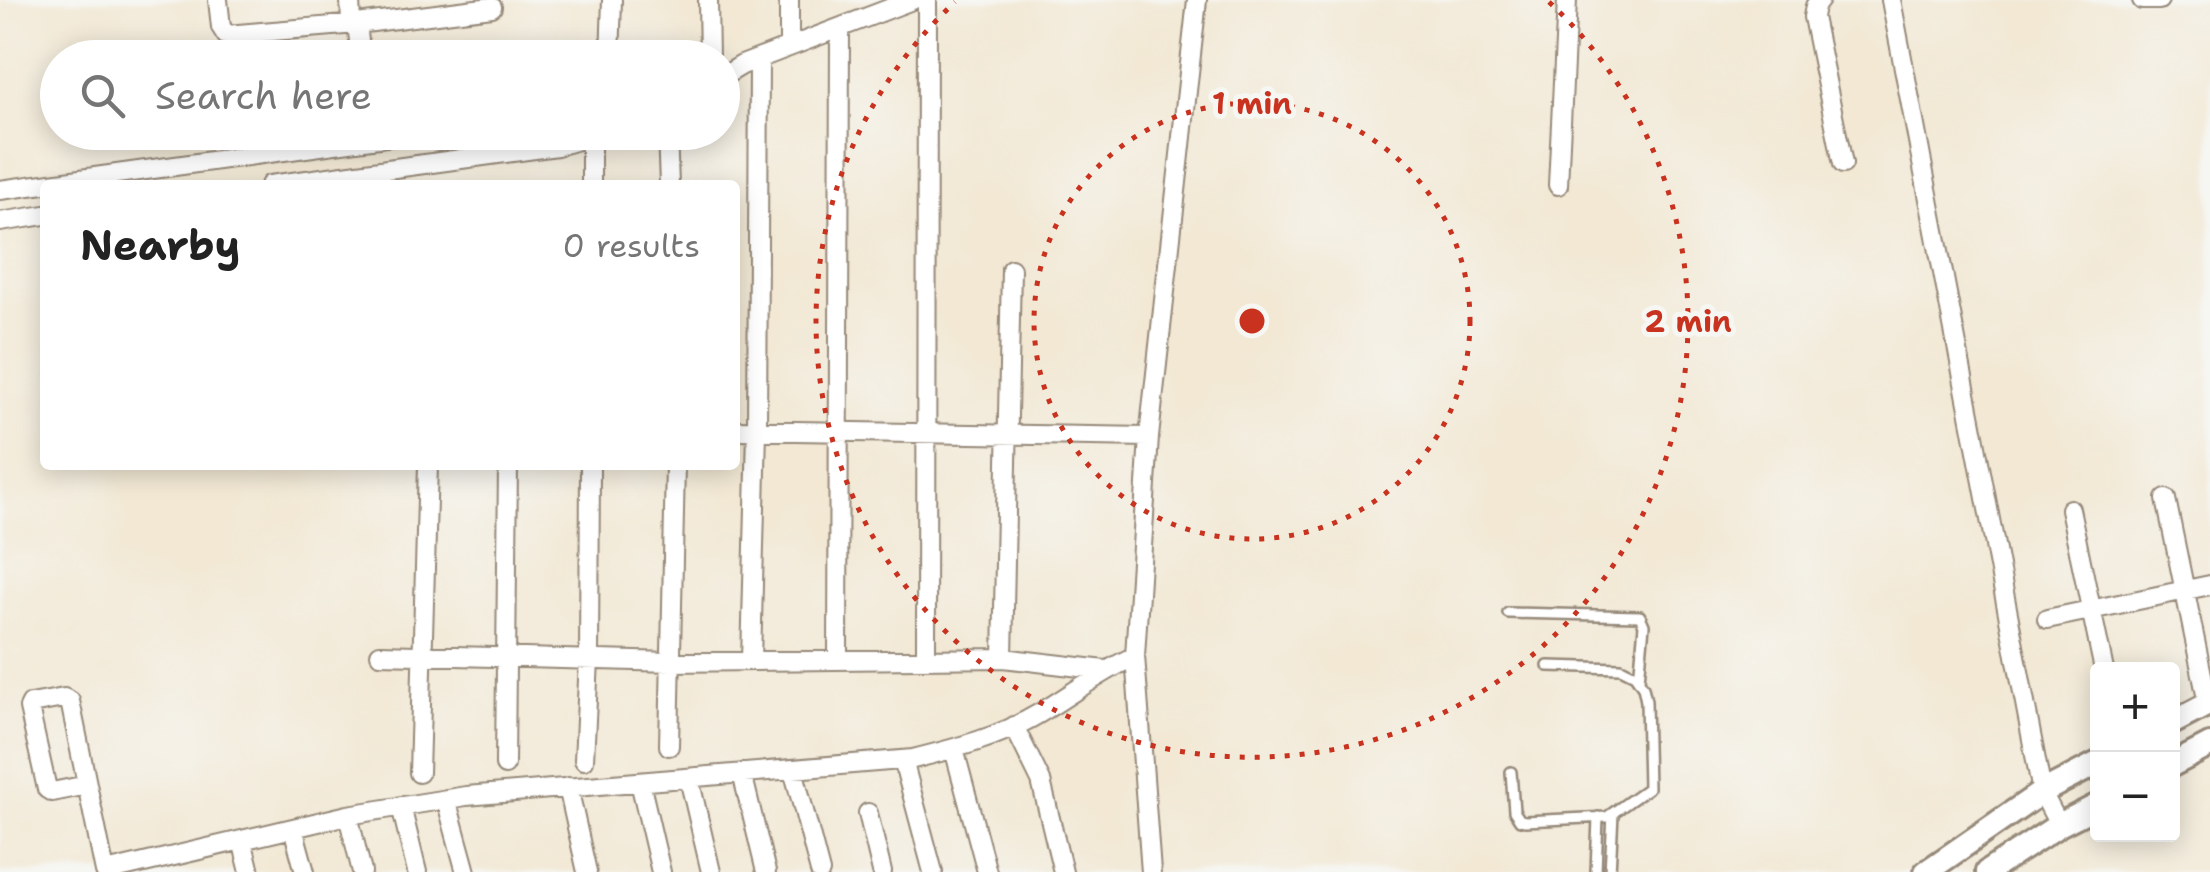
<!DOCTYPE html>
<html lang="en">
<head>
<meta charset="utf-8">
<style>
  body { margin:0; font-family:"Shantell Sans",sans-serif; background:#f6f6f6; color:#222 }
  .controls { position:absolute; right:30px; bottom:30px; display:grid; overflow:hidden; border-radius:10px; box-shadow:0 5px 25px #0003 }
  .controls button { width:90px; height:90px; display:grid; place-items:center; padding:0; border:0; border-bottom:2px solid #e0e0e0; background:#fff; color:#222; font:50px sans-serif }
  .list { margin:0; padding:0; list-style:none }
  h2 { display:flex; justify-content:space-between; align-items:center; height:130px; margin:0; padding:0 40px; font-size:42px }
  h2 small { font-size:32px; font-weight:400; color:#767676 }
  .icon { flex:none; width:55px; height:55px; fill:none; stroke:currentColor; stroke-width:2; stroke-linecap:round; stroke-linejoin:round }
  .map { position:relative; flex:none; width:2210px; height:872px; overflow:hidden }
  .search { position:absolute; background:#fff; box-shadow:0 5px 25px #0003; left:40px; top:40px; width:700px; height:110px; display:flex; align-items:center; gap:25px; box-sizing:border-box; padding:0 35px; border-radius:55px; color:#767676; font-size:38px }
  .panel { position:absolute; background:#fff; box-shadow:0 5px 25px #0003; left:40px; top:180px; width:700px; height:290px; border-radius:10px }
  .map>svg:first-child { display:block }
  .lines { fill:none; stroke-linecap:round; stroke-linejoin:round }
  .service-casing { stroke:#968979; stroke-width:14 }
  .minor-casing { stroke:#968979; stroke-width:22 }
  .secondary-casing { stroke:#968979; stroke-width:28 }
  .service { stroke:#fff; stroke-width:9 }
  .minor { stroke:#fff; stroke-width:18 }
  .secondary { stroke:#fff; stroke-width:22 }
  .ring { fill:none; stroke:#c8321e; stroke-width:5; stroke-dasharray:5 10 }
  .centre { fill:#c8321e; stroke:#f6f6f2; stroke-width:5 }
  .ring-label { font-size:30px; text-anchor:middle; font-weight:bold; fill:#c8321e; stroke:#f6f6f2; stroke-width:10; stroke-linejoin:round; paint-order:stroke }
</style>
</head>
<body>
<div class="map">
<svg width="2210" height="872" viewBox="0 0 2210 872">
  <rect width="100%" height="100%" fill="#f6f6f2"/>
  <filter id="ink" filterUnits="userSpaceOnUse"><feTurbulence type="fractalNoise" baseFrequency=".01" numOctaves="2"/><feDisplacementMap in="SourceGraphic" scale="20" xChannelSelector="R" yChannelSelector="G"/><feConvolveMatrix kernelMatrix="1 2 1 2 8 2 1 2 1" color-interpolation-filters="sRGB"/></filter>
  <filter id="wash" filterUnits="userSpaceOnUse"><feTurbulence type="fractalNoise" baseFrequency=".0048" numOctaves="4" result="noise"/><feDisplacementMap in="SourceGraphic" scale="40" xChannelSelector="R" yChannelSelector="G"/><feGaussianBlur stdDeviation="2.25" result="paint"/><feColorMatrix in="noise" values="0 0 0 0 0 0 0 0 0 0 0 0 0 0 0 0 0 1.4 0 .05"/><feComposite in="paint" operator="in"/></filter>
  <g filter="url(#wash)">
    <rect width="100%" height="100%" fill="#f2e8d4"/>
  </g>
  <g filter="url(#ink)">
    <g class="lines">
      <defs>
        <path id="service" d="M 1508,613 L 1640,616 L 1644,625 L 1639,680
          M 1511,772 L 1514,811 L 1520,820 L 1525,821 L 1607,817 L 1648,788 L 1646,701 L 1643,687 L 1635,675 L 1621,668 L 1548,666
          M 1596,872 L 1598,817
          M 1610,872 L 1613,814"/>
        <path id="minor" d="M 218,0 L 221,27 L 226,35 L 357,24 L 492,7
          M 350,0 L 351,24
          M 708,0 L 709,58
          M 1820,0 L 1815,6 L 1813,17 L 1843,164
          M 1891,0 L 2042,792 L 2059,825
          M 2142,0 L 2159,0
          M 357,24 L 361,58
          M 789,47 L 789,0
          M 610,58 L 612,0
          M 722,77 L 742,65 L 912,0
          M 667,132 L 669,185
          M 270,185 L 557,146 L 605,132
          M 591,185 L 591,137
          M 1558,185 L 1567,0
          M 0,190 L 422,132
          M 0,222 L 45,215
          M 735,430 L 1149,437
          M 2166,499 L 2208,704
          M 2070,509 L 2104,670
          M 2047,619 L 2210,585
          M 380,654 L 672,662 L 1003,658 L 1105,670
          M 1003,658 L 1011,269
          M 926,659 L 927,0
          M 838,660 L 840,28
          M 751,661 L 757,431 L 759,59
          M 1014,726 L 1041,781 L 1063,872
          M 669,746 L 675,465
          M 954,749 L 987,872
          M 584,760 L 589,660 L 590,465
          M 903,760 L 933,872
          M 505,765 L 508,465
          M 793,769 L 820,872
          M 419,773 L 428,465
          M 742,773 L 766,872
          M 689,778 L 711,872
          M 640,782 L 661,872
          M 87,785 L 52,792 L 47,789 L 29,708 L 31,704 L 64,698 L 70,701 L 105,872
          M 568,787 L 587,872
          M 446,799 L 466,872
          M 401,806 L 417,872
          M 868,813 L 882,872
          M 348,815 L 362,872
          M 293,828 L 305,872
          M 242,840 L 250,872
          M 106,872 L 348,815 L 466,796 L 913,759 C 957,748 1000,737 1040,713 C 1072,694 1100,672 1135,656
          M 1151,872 L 1135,656 L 1149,437 L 1197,0"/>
        <path id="secondary" d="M 2172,723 L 2210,703
          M 2172,765 L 2210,745
          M 1926,872 L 2042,792 L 2098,763
          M 1987,872 L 2059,825 L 2098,805"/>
      </defs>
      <!-- service casing -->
      <use href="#service" class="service-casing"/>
      <!-- minor casing -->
      <use href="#minor" class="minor-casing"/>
      <!-- secondary casing -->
      <use href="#secondary" class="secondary-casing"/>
      <!-- service -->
      <use href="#service" class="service"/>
      <!-- minor -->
      <use href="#minor" class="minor"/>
      <!-- secondary -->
      <use href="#secondary" class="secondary"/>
    </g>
  </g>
  <!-- distance rings -->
  <g class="ring">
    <circle cx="1252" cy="321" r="218"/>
    <path d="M1549 2A436 436 0 1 1 955 2"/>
  </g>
  <circle cx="1252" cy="321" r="15" class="centre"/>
  <g class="ring-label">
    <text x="1252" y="114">1 min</text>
    <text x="1688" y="332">2 min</text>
  </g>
</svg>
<div class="controls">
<button>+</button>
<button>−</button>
</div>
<div class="search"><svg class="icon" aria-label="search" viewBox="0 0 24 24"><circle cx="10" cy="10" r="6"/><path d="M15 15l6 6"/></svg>Search here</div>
<section class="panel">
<h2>Nearby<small>0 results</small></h2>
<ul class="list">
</ul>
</section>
</div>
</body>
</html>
